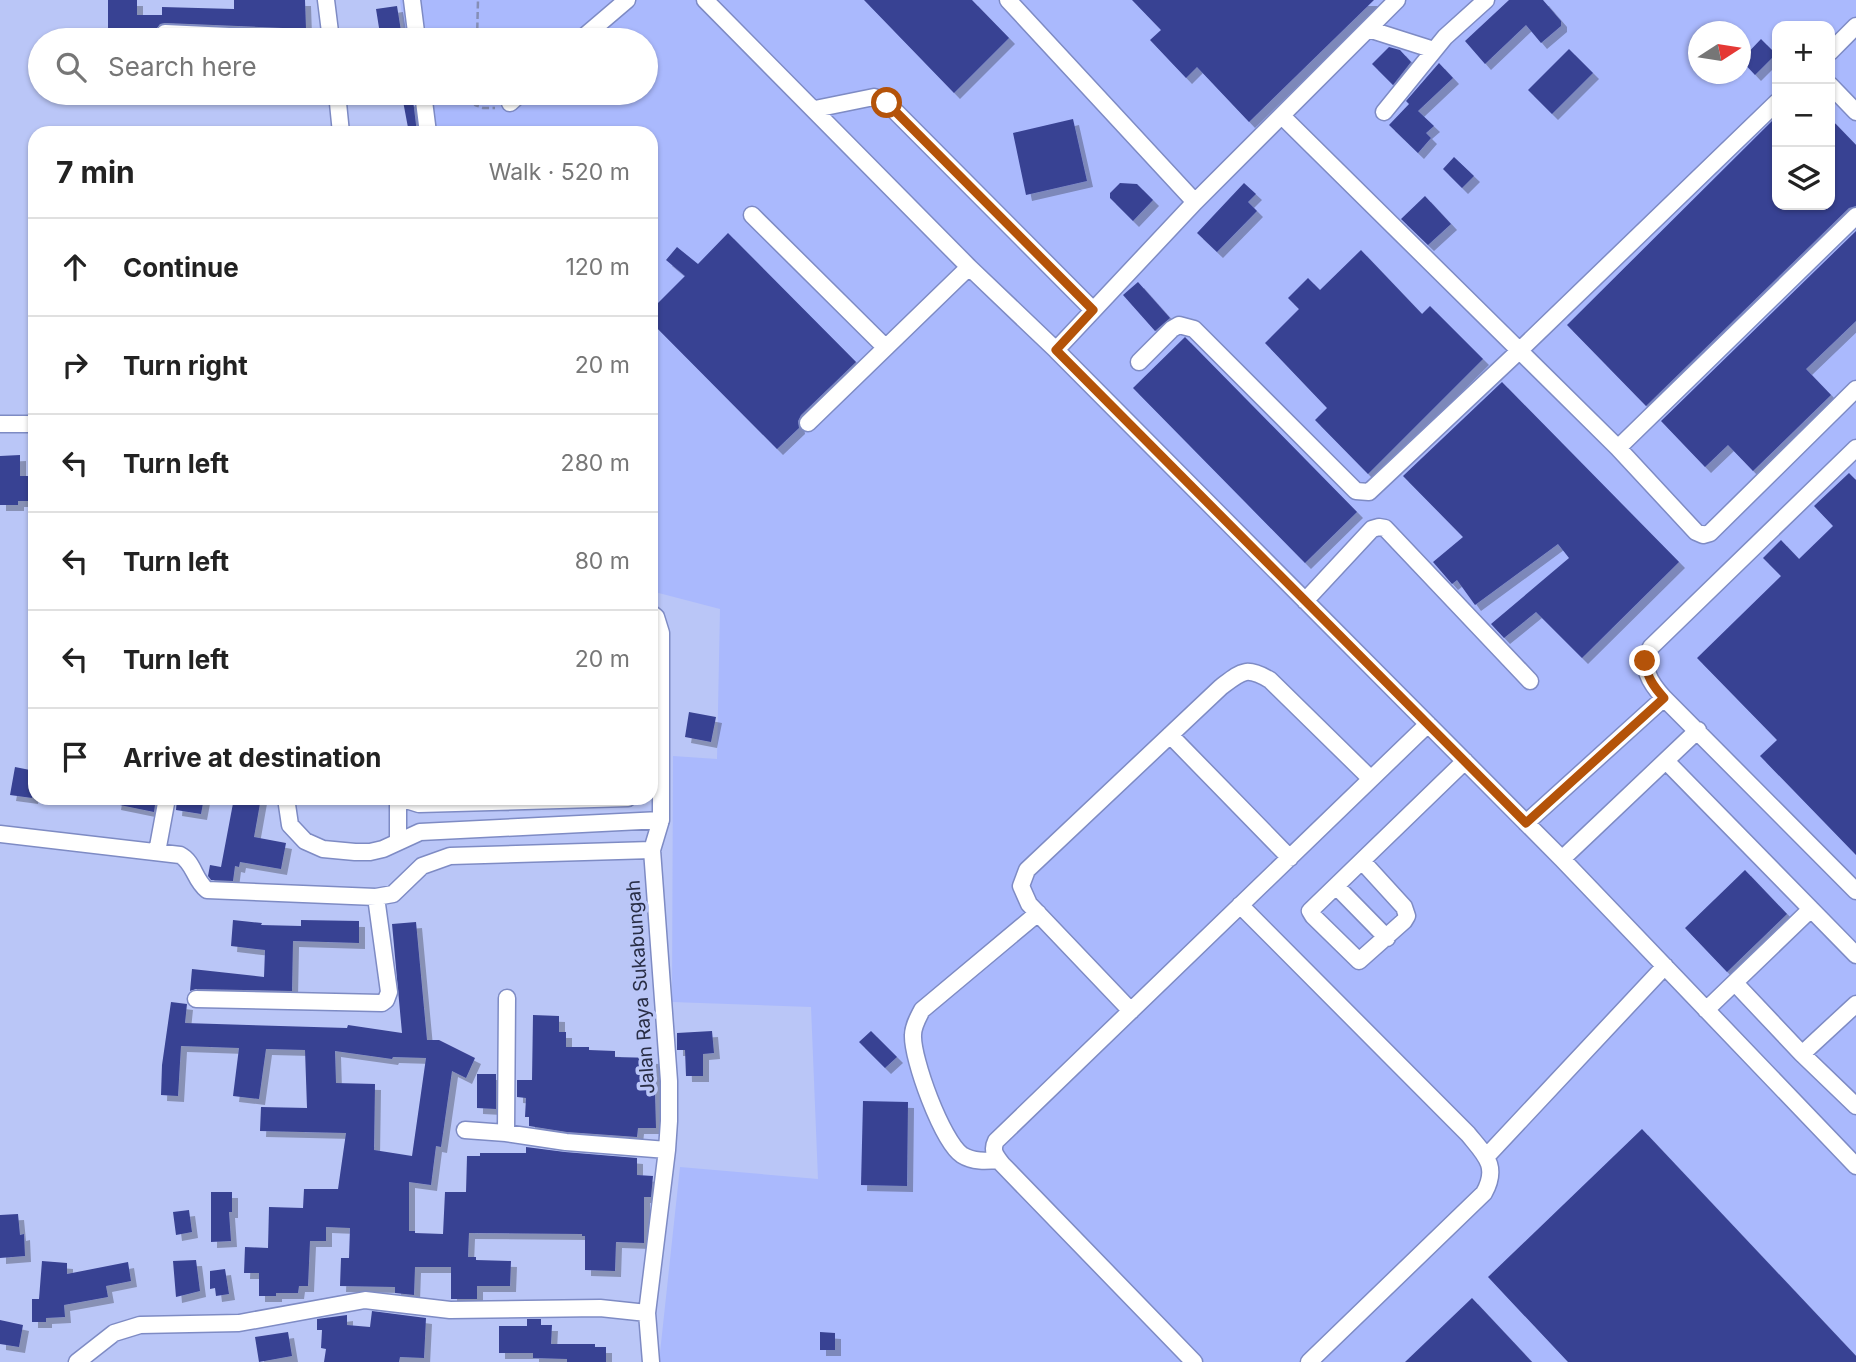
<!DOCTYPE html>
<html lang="en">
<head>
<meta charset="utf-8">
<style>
  body { margin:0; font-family:Inter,sans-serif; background:#f6f6f6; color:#222 }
  .controls { position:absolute; right:21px; top:21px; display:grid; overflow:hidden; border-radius:14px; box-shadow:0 2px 5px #0004 }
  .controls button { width:63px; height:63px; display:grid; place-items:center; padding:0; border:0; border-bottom:2px solid #e0e0e0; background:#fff; color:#222; font:35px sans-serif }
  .compass { position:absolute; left:1688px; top:21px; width:63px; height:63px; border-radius:50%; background:#fff; box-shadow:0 2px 5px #0004; rotate:78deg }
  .stop { position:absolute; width:21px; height:21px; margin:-16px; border:5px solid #b45309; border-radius:50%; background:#fff }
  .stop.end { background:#b45309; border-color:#fff; box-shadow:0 2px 7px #0008 }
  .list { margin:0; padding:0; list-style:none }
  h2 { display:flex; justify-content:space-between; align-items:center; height:91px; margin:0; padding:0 28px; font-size:30px }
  h2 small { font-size:23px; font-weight:400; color:#767676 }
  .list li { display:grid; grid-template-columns:46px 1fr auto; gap:21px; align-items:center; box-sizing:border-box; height:98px; padding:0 28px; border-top:2px solid #e0e0e0 }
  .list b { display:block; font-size:26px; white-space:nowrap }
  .list em { font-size:23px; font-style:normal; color:#767676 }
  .icon { flex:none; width:38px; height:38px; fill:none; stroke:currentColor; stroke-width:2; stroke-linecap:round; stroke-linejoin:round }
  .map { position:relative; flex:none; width:1856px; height:1362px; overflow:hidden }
  .search { position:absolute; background:#fff; box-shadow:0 2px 5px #0004; left:28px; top:28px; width:630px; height:77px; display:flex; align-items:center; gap:18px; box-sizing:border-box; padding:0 24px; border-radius:38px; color:#767676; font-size:26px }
  .panel { position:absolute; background:#fff; box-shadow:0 2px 5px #0004; left:28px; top:126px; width:630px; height:679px; border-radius:21px }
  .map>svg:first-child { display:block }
  .built { fill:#aab9fd; fill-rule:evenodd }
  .building { fill:#394293; fill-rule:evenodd; filter:url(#shadow) }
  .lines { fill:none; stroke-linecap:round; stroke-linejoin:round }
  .minor-casing { stroke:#7e8bc4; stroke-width:19 }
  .path { stroke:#858eb6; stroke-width:2.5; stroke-dasharray:7 3.5; stroke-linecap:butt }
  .minor { stroke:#fff; stroke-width:16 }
  .route { stroke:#b45309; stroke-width:9 }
  .labels { text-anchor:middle; stroke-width:7; stroke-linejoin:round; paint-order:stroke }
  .street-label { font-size:19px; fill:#292e46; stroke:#bac6f7 }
</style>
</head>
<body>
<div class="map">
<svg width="1856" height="1362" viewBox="0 0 1856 1362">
  <defs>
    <filter id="shadow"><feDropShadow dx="6" dy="6" stdDeviation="0" flood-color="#0004"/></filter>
  </defs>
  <rect width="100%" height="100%" fill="#bac6f7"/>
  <!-- built -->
  <path class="built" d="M 400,0 L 1856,0 L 1856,1362 L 659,1362 L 680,1167 L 818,1179 L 811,1007 L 672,1002 L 673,756 L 717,759 L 720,609 L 651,591 L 651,133 L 416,133 L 411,93 L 646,93 L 646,40 L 405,40 ZM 1777,26 L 1830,26 L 1830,205 L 1777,205 ZM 1699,32 L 1741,32 L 1741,74 L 1699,74 Z"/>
  <!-- building -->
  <path class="building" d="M 108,0 L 137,0 L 137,15 L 162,15 L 162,7 L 234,9 L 234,0 L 305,0 L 306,29 L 165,23 L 160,24 L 155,31 L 149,31 L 149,35 L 108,34 Z
    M 864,0 L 972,0 L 1009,38 L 954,93 Z
    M 1132,0 L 1374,0 L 1249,122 L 1197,67 L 1186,78 L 1150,40 L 1161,30 Z
    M 1509,0 L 1543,0 L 1561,21 L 1561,26 L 1541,43 L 1526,25 L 1485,64 L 1465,41 Z
    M 397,6 L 401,31 L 380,34 L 376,9 Z
    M 1761,39 L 1776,54 L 1755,75 L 1741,60 Z
    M 1389,47 L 1400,50 L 1411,62 L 1393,85 L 1372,64 Z
    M 1569,49 L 1593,73 L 1552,114 L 1528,90 Z
    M 1439,63 L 1453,78 L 1418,111 L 1434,126 L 1426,133 L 1431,138 L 1418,153 L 1389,125 L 1409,104 L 1406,101 Z
    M 413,100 L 417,133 L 409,133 L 403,101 Z
    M 1777,116 L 1777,205 L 1830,205 L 1830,118 L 1856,145 L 1856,206 L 1849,208 L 1646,406 L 1567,325 Z
    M 1073,119 L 1087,181 L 1026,195 L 1013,133 Z
    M 1454,157 L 1474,176 L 1462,188 L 1443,169 Z
    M 1120,183 L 1137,184 L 1153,200 L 1133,221 L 1110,198 L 1110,193 Z
    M 1244,183 L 1256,194 L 1248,202 L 1257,211 L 1217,252 L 1197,233 Z
    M 1425,196 L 1451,224 L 1428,245 L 1401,219 Z
    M 1856,231 L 1856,321 L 1806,369 L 1831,395 L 1753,471 L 1728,445 L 1705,467 L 1661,421 Z
    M 728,233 L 856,362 L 801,415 L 798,421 L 799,428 L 777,449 L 651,322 L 651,310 L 685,276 L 666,260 L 677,247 L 698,264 Z
    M 1361,250 L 1422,314 L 1430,306 L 1483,359 L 1368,474 L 1315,420 L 1327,408 L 1265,343 L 1299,309 L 1288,298 L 1308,278 L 1320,290 Z
    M 1138,282 L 1170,318 L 1155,331 L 1123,295 Z
    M 1185,337 L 1357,512 L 1305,563 L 1133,388 Z
    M 1502,382 L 1679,562 L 1582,658 L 1536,612 L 1504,638 L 1491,624 L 1569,558 L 1558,544 L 1475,605 L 1457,580 L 1452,584 L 1433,562 L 1463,537 L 1403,476 Z
    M 20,455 L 20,476 L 35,476 L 35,501 L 18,501 L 18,505 L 0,505 L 0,456 Z
    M 1849,473 L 1856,480 L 1856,855 L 1760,756 L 1777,740 L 1697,658 L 1781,576 L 1763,558 L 1781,540 L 1799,559 L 1833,526 L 1814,506 Z
    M 689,712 L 716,717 L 711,742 L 685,737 Z
    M 15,767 L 35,771 L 32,798 L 10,795 Z
    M 116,798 L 156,798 L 154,812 L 115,804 Z
    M 177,798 L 204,798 L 201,814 L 176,810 Z
    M 234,798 L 261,798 L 254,837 L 286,843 L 281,869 L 240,862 L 239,867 L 235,866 L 233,881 L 211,880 L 208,876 L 210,865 L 221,867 Z
    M 1745,870 L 1787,914 L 1727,972 L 1685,928 Z
    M 233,920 L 262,923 L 261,925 L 301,926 L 301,920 L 359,921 L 359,943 L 293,941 L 292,991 L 196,989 L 190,991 L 192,969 L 264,977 L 265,950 L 231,946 Z
    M 416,922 L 427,1040 L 439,1040 L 475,1058 L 466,1078 L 452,1071 L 441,1147 L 436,1146 L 431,1185 L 409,1182 L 409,1231 L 415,1231 L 415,1233 L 443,1234 L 445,1192 L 466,1192 L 467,1156 L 480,1156 L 480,1153 L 526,1153 L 526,1147 L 565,1152 L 637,1158 L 637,1175 L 653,1176 L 651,1197 L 644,1197 L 644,1243 L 616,1242 L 615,1271 L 585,1270 L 585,1236 L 582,1236 L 582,1234 L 469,1233 L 468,1257 L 476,1257 L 476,1260 L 511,1261 L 510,1286 L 477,1286 L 477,1299 L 451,1299 L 451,1267 L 415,1267 L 414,1295 L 395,1293 L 395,1287 L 340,1286 L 341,1258 L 349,1258 L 350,1228 L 326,1227 L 326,1241 L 310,1241 L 308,1286 L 299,1286 L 298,1293 L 276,1293 L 276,1296 L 259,1296 L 259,1273 L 244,1273 L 245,1247 L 268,1248 L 269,1207 L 303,1208 L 304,1189 L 338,1189 L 346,1133 L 260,1131 L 261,1107 L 307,1108 L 305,1050 L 266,1049 L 259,1099 L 233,1096 L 239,1048 L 181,1046 L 178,1096 L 161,1095 L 162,1065 L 171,1002 L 187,1004 L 185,1023 L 347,1028 L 348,1025 L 402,1033 L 392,924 ZM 335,1051 L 392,1059 L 393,1057 L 426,1058 L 412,1156 L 374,1150 L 375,1084 L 336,1083 Z
    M 533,1015 L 559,1016 L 559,1032 L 566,1032 L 566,1047 L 589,1047 L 589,1050 L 615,1051 L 615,1057 L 654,1058 L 656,1128 L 638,1128 L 637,1137 L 567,1132 L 529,1126 L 529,1117 L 525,1117 L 526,1098 L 517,1097 L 517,1080 L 532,1080 Z
    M 712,1031 L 714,1053 L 703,1054 L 703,1076 L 686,1076 L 685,1050 L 677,1050 L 677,1033 Z
    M 871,1031 L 897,1057 L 885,1068 L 859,1042 Z
    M 477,1074 L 496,1074 L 496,1109 L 477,1108 Z
    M 863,1101 L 908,1102 L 907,1186 L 861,1185 Z
    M 1642,1129 L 1856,1356 L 1856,1362 L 1568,1362 L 1488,1277 Z
    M 211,1192 L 232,1192 L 232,1212 L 229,1212 L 231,1241 L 211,1242 Z
    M 189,1210 L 192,1232 L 176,1235 L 173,1212 Z
    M 18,1214 L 20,1235 L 24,1234 L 25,1256 L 0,1258 L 0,1215 Z
    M 196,1260 L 200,1291 L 176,1297 L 173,1261 Z
    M 42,1261 L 67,1263 L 67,1274 L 128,1262 L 131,1281 L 106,1286 L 108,1297 L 64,1305 L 65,1317 L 46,1318 L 46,1322 L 32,1322 L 32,1299 L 39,1299 Z
    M 225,1269 L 229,1294 L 216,1296 L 215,1288 L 210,1289 L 210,1271 Z
    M 1472,1298 L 1532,1362 L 1405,1362 Z
    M 372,1311 L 426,1318 L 424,1358 L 400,1357 L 399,1362 L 324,1362 L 326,1349 L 321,1348 L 322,1330 L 317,1330 L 317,1319 L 347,1315 L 347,1325 L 370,1327 Z
    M 527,1319 L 541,1319 L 541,1325 L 552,1325 L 551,1344 L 595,1344 L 595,1347 L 606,1347 L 606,1362 L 567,1362 L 567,1359 L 533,1358 L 533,1353 L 499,1353 L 499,1326 L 527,1326 Z
    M 0,1320 L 23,1325 L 19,1347 L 0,1344 Z
    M 288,1332 L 292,1356 L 259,1362 L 255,1337 Z
    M 820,1332 L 835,1333 L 835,1350 L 820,1350 Z"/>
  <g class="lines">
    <defs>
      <path id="minor" d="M 326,0 L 331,40
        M 412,0 L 417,40
        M 705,0 L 969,267 L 1056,350 L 1562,859 L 1856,1166
        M 1008,0 L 1195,202
        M 1368,29 L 1434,50
        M 165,33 L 317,40
        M 580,40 L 627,0
        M 1830,52 L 1856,26
        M 1830,85 L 1856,112
        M 337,93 L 341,133
        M 423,93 L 428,133
        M 510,103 L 521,93
        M 815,109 L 874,97 L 887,103 L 1093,310
        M 1384,112 L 1445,37 L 1486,0
        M 1283,117 L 1618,448 L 1696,532 L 1703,535 L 1710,533 L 1856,389
        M 752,215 L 885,347
        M 1056,350 L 1195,202 L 1397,0
        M 1139,362 L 1172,329 L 1179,325 L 1194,329 L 1356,491 L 1369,492 L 1519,351 L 1777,102
        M 808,423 L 969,267
        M 0,424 L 35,424
        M 1618,448 L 1856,216
        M 1305,601 L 1372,529 L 1379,527 L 1385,528 L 1530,681
        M 651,613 L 656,617 L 661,633 L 661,820 L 652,850 L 669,1081 L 669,1121 L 667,1150 L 647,1313 L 651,1362
        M 1664,698 L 1856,891
        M 1170,735 L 1290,858
        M 1666,761 L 1856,955
        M 286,798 L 290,825 L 305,841 L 323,849 L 355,852 L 370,852 L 383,849 L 420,832 L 661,820
        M 398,798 L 398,841
        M 400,798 L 419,804 L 628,798
        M 1526,823 L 1664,698 C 1650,683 1639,666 1651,647 L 1856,448
        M 0,834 L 180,855 C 194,862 194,880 207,890 L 376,897 L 393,894 L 422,866 L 450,856 L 652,850
        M 157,852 L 167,798
        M 1562,859 L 1698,730
        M 1362,861 L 1404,907 L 1407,916 L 1404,921 L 1359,961 L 1313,916 L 1310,911 L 1465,761
        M 1336,886 L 1387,938
        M 1240,905 L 1468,1134 C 1485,1155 1499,1166 1484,1193 L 1309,1362
        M 1735,983 L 1802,1054 L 1856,1106
        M 196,999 L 382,1003 L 386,1000 L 389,992 L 376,897
        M 1706,1010 L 1811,909
        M 1131,1011 L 1029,904 L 1021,886 L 1027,870 L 1221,687 C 1242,671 1246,666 1270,680 L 1371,779
        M 1802,1054 L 1856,1004
        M 465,1130 L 506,1133 L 566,1142 L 667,1150
        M 506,1133 L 507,998
        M 1486,1157 L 1665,966
        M 999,1160 C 986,1161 973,1162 962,1155 C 942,1141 912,1059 913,1035 C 913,1026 918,1018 922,1010 L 1038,913
        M 77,1362 L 114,1333 L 140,1325 L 239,1323 L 365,1300 L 450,1310 L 600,1308 L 647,1313
        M 1194,1362 L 1002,1164 C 996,1156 991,1151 996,1141 L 1428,724"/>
    </defs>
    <!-- minor casing -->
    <use href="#minor" class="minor-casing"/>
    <!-- path -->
    <path class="path" d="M 477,40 L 478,0
      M 469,93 L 475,105 L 483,108 L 495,108"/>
    <!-- minor -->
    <use href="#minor" class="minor"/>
  </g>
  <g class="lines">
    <!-- route -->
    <path class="route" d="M 887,103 L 1093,310 L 1056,350 L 1526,823 L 1664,698 C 1653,686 1647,677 1645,661"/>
  </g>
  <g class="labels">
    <!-- street labels -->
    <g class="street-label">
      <text transform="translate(640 987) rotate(-94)" y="7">Jalan Raya Sukabungah</text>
    </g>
  </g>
</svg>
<div class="controls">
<button>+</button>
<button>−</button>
<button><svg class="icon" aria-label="layers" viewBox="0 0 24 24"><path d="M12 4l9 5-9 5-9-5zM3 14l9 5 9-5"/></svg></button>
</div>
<svg class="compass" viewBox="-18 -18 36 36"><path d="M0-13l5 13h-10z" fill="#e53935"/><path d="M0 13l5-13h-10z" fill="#767676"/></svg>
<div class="stop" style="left:887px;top:103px"></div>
<div class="stop end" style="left:1645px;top:661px"></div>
<div class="search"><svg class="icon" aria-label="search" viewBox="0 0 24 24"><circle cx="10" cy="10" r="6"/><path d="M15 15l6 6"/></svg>Search here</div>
<section class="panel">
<h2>7 min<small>Walk · 520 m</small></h2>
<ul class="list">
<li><svg class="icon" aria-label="ahead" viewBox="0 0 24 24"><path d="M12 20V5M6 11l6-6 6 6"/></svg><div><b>Continue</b></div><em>120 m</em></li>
<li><svg class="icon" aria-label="right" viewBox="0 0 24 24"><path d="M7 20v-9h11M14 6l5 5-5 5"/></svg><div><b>Turn right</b></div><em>20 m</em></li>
<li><svg class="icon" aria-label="left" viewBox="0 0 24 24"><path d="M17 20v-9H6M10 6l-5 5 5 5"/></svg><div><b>Turn left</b></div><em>280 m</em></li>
<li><svg class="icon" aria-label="left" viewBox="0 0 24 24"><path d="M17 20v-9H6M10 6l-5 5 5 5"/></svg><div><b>Turn left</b></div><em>80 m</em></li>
<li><svg class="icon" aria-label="left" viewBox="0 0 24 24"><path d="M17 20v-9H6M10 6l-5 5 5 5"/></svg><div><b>Turn left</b></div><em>20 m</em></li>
<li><svg class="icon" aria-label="arrive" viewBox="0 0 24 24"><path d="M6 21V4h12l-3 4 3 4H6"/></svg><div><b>Arrive at destination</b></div></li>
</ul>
</section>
</div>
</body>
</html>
